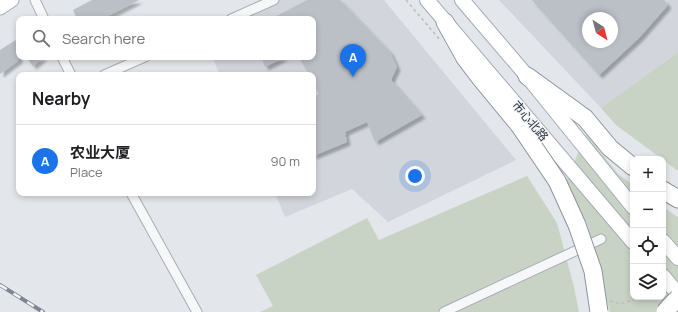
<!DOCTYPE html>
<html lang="en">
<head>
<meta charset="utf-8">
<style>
  body { margin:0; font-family:Manrope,"Noto Sans SC",sans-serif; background:#f6f6f6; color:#202124 }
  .controls { position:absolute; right:12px; bottom:12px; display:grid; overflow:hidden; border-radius:8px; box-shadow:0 2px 6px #0003 }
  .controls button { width:36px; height:36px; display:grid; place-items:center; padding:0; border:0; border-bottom:1px solid #e0e0e0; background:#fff; color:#202124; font:20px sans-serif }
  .compass { position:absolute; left:582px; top:12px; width:36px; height:36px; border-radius:50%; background:#fff; box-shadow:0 2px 6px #0003; rotate:144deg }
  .you { position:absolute; left:415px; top:176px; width:14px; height:14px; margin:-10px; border:3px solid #fff; border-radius:50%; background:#1a73e8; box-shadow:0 0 0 6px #1a73e833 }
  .badge { display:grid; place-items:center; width:26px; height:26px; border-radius:50%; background:#1a73e8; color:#fff; font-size:13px; font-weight:700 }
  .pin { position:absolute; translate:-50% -33px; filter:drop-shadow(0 1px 2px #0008) }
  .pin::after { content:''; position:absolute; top:21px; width:14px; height:12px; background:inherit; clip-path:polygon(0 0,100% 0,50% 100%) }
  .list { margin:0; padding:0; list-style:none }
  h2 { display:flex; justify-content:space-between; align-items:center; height:52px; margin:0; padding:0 16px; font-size:17px }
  h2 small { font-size:13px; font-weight:400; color:#757577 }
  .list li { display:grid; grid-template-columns:26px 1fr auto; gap:12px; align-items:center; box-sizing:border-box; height:72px; padding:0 16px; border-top:1px solid #e0e0e0 }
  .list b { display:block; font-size:15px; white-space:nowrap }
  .list p { margin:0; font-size:13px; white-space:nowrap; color:#757577 }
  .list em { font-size:13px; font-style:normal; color:#757577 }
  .icon { flex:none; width:22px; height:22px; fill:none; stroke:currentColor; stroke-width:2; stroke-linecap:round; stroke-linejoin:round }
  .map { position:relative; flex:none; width:678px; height:312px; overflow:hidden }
  .search { position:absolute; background:#fff; box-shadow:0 2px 6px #0003; left:16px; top:16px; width:300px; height:44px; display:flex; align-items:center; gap:10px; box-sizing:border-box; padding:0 14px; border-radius:8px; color:#757577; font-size:15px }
  .panel { position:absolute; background:#fff; box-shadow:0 2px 6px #0003; left:16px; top:72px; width:300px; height:124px; border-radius:8px }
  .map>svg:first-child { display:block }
  .built { fill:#d2d5db; fill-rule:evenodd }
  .green { fill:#c9d3c5 }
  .building { fill:#bbbfc6; fill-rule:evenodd; filter:url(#shadow) }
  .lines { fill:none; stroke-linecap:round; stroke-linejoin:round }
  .street-casing { stroke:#a9adb4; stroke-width:11 }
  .secondary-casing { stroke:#a9adb4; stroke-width:15 }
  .primary-casing { stroke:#a4aab4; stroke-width:16 }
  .highway-casing { stroke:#8c939f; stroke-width:19 }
  .path { stroke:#babcc1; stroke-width:1.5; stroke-dasharray:3 3; stroke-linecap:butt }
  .street { stroke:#f6f7f8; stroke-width:9 }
  .secondary { stroke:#fff; stroke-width:13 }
  .primary { stroke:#fff; stroke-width:14 }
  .highway { stroke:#fff; stroke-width:17 }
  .rail-casing { stroke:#7e8592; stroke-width:4 }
  .rail { stroke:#f3f5f7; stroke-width:2.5; stroke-dasharray:8; stroke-linecap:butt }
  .highway-bridge-casing { stroke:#8c939f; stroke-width:19; stroke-linecap:butt }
  .highway-bridge { stroke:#fff; stroke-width:17 }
  .labels { text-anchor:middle; stroke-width:3; stroke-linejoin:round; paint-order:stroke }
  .street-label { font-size:12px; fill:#2d3440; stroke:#f3f5f7 }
</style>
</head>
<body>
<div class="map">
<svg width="678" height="312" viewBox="0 0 678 312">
  <defs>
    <filter id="shadow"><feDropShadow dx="3.5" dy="3.5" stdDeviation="1" flood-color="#0004"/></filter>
  </defs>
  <rect width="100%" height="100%" fill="#e3e6ea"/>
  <!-- built -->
  <path class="built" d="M 277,0 L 384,0 L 516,160 L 388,222 L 352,189 L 285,217 L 275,193 L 313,193 L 313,75 L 220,75 L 212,57 L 313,57 L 313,19 L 234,19 Z
    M 499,0 L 678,0 L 678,52 L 601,108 ZM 588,18 L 612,18 L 612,42 L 588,42 Z"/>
  <!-- green -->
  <path class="green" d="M 678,52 L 678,171 L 663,160 L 663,159 L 662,159 L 616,125 L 601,108 Z
    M 586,134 L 618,174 L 633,185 L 633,297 L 663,297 L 663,207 L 678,217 L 678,312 L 610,312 L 588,226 L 566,182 Z
    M 527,176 L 557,223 L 574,287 L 579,312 L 260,312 L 273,306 L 256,275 L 367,218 L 379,240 Z"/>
  <!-- building -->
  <path class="building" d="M 92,0 L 139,0 L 102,19 L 77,19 L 73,10 Z
    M 307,0 L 340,0 L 390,52 L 397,67 L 391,80 L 422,115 L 375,142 L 367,122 L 345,132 L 347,142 L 313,156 L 313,97 L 319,94 L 313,83 L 313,75 L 309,75 L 299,57 L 313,57 L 313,19 L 271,19 Z
    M 532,0 L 664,0 L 668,5 L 639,38 L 599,75 ZM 588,18 L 612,18 L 612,42 L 588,42 Z
    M 19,38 L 19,60 L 0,74 L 0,50 Z
    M 26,57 L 44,57 L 33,66 Z
    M 261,57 L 285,57 L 265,67 Z"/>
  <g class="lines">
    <defs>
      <path id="street" d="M 35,0 L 44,19
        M 231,19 L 274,0
        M 62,57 L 71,75
        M 104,75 L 145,57
        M 131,193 L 197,312
        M 444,312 L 601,239"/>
      <path id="secondary" d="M 0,8 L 12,0"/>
      <path id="primary" d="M 427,0 L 633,242
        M 462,0 L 527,76 L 633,207
        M 663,241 L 678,258
        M 663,276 L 678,294"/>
      <path id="highway" d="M 445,22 L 465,58 L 481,79 L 519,125
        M 527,76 L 585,118 L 610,148 L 633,167
        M 663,190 L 678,199"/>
    </defs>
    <!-- street casing -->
    <use href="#street" class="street-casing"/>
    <!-- secondary casing -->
    <use href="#secondary" class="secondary-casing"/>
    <!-- primary casing -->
    <use href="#primary" class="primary-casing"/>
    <!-- highway casing -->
    <use href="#highway" class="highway-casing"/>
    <!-- path -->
    <path class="path" d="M 406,0 L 440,40
      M 610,301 L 621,304 L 641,297"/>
    <!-- street -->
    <use href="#street" class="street"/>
    <!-- secondary -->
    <use href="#secondary" class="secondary"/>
    <!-- primary -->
    <use href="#primary" class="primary"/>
    <!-- highway -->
    <use href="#highway" class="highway"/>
    <defs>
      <path id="rail" d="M 0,285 L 43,312"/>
    </defs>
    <!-- rail casing -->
    <use href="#rail" class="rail-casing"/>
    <!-- rail -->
    <use href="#rail" class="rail"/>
    <defs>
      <path id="highway-bridge" d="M 519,125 L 557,181 L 577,225 L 593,271 L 599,312
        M 665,312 L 669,307 L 678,298"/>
    </defs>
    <!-- highway-bridge casing -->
    <use href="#highway-bridge" class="highway-bridge-casing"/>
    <!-- highway-bridge -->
    <use href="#highway-bridge" class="highway-bridge"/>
  </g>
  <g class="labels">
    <!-- street labels -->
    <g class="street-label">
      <text transform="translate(530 121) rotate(50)" y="4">市心北路</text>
    </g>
  </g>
</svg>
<div class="controls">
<button>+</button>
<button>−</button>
<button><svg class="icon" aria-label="locate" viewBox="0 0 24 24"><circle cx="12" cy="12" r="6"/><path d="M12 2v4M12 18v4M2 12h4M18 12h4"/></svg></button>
<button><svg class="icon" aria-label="layers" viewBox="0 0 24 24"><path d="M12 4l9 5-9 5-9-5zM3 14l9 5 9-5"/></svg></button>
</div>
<svg class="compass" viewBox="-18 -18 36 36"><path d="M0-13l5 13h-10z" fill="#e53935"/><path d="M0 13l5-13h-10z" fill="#757577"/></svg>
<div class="you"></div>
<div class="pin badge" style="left:353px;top:77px">A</div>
<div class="search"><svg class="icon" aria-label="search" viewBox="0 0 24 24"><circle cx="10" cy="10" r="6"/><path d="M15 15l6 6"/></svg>Search here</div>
<section class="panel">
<h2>Nearby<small></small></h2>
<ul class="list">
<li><span class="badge">A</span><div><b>农业大厦</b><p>Place</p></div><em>90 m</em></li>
</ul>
</section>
</div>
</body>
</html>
